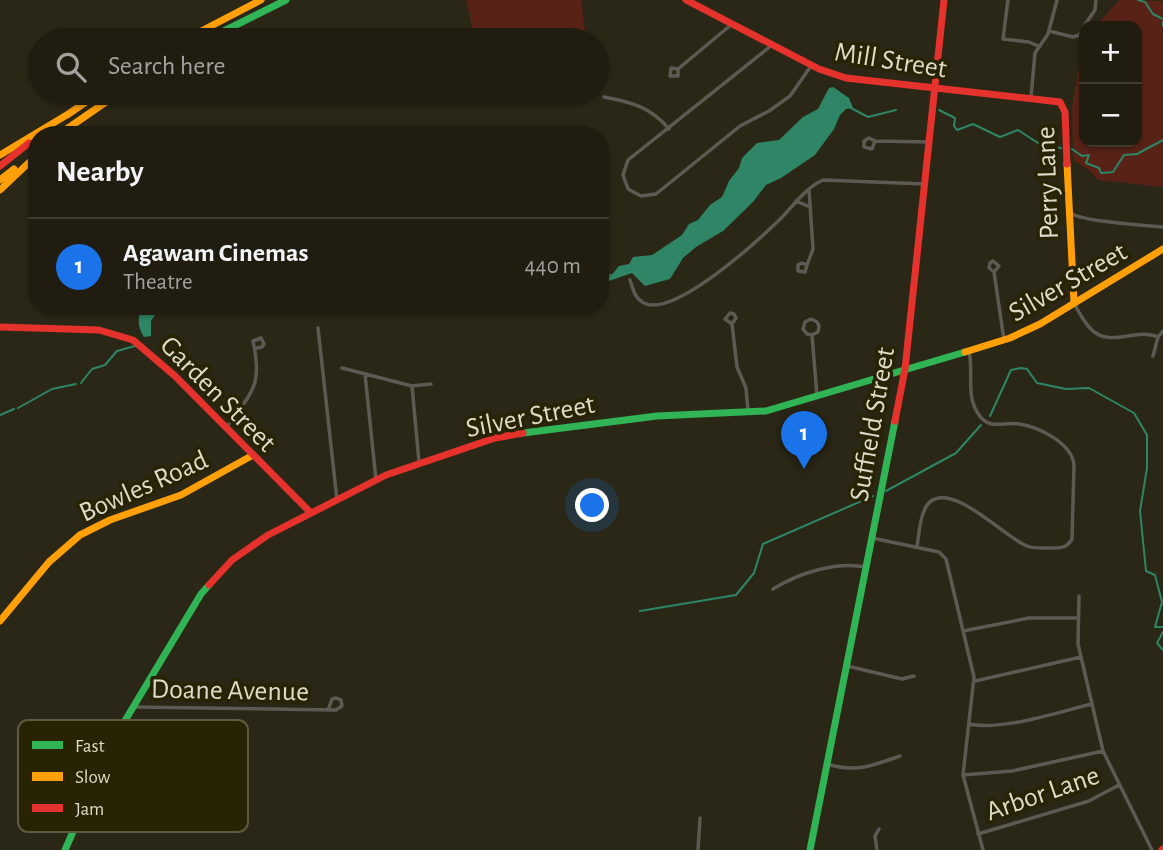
<!DOCTYPE html>
<html lang="en">
<head>
<meta charset="utf-8">
<style>
  body { margin:0; font-family:"Alegreya Sans",sans-serif; background:#2d2a1e; color:#f1f3f6 }
  .controls { position:absolute; right:21px; top:21px; display:grid; overflow:hidden; border-radius:14px; box-shadow:0 2px 5px #0004 }
  .controls button { width:63px; height:63px; display:grid; place-items:center; padding:0; border:0; border-bottom:2px solid #3d3b30; background:#201d10; color:#f1f3f6; font:35px sans-serif }
  .you { position:absolute; left:593px; top:506px; width:24px; height:24px; margin:-18px; border:5px solid #fff; border-radius:50%; background:#1a73e8; box-shadow:0 0 0 10px #1a73e833 }
  .badge { display:grid; place-items:center; width:46px; height:46px; border-radius:50%; background:#1a73e8; color:#fff; font-size:23px; font-weight:700 }
  .pin { position:absolute; translate:-50% -58px; filter:drop-shadow(0 2px 4px #0008) }
  .pin::after { content:''; position:absolute; top:37px; width:24px; height:21px; background:inherit; clip-path:polygon(0 0,100% 0,50% 100%) }
  .list { margin:0; padding:0; list-style:none }
  h2 { display:flex; justify-content:space-between; align-items:center; height:91px; margin:0; padding:0 28px; font-size:30px }
  h2 small { font-size:23px; font-weight:400; color:#a2a29f }
  .list li { display:grid; grid-template-columns:46px 1fr auto; gap:21px; align-items:center; box-sizing:border-box; height:98px; padding:0 28px; border-top:2px solid #3d3b30 }
  .list b { display:block; font-size:26px; white-space:nowrap }
  .list p { margin:0; font-size:23px; white-space:nowrap; color:#a2a29f }
  .list em { font-size:23px; font-style:normal; color:#a2a29f }
  .icon { flex:none; width:38px; height:38px; fill:none; stroke:currentColor; stroke-width:2; stroke-linecap:round; stroke-linejoin:round }
  .map { position:relative; flex:none; width:1163px; height:850px; overflow:hidden }
  .search { position:absolute; background:#201d10; box-shadow:0 2px 5px #0004; left:28px; top:28px; width:581px; height:77px; display:flex; align-items:center; gap:18px; box-sizing:border-box; padding:0 24px; border-radius:38px; color:#a2a29f; font-size:26px }
  .panel { position:absolute; background:#201d10; box-shadow:0 2px 5px #0004; left:28px; top:126px; width:581px; height:189px; border-radius:28px }
  .map>svg:first-child { display:block }
  .green { fill:#582316 }
  .water { fill:#2e8666 }
  .lines { fill:none; stroke-linecap:round; stroke-linejoin:round }
  .stream { stroke:#2e8666; stroke-width:2 }
  .street { stroke:#5d5a54; stroke-width:3.5 }
  .fast { stroke:#30b455; stroke-width:7 }
  .slow { stroke:#ff9f0a; stroke-width:7 }
  .jam { stroke:#e5322d; stroke-width:7 }
  .labels { text-anchor:middle; stroke-width:7; stroke-linejoin:round; paint-order:stroke }
  .street-label { font-size:28px; fill:#dddbc9; stroke:#282304 }
  .key { fill:#282304; stroke:#5e5a3f; stroke-width:2 }
  .key-label { font-size:19px; fill:#dddbc9 }
</style>
</head>
<body>
<div class="map">
<svg width="1163" height="850" viewBox="0 0 1163 850">
  <rect width="100%" height="100%" fill="#2a2716"/>
  <!-- green -->
  <path class="green" d="M 466,0 L 581,0 L 586,39 L 475,40 Z
    M 1119,0 L 1163,1 L 1163,187 L 1098,180 L 1090,171 L 1073,160 L 1072,106 L 1084,39 L 1084,142 L 1137,142 L 1137,26 L 1096,26 Z"/>
  <!-- water -->
  <path class="water" d="M 833,87 L 849,98 L 853,108 L 846,109 L 840,115 L 834,129 L 815,155 L 781,178 L 766,185 L 753,202 L 723,231 L 696,247 L 683,258 L 670,279 L 645,286 L 632,273 L 606,282 L 606,278 L 611,276 L 619,266 L 629,264 L 633,257 L 652,255 L 682,235 L 689,224 L 698,220 L 710,205 L 722,197 L 729,181 L 739,168 L 742,158 L 757,143 L 779,140 L 803,117 L 818,109 L 829,88 Z
    M 141,306 L 208,306 L 159,309 L 151,321 L 151,336 L 144,337 C 137,326 138,319 141,306 Z"/>
  <g class="lines">
    <!-- stream -->
    <path class="stream" d="M 1138,0 L 1145,2 L 1153,14 L 1163,19
      M 1163,22 L 1163,26
      M 851,108 L 868,117 L 896,110
      M 939,110 L 955,118 L 954,126 L 957,130 L 973,124 L 1000,137 L 1018,130 L 1041,145 L 1061,148
      M 1072,149 L 1082,156 L 1089,155 L 1086,163 L 1099,168 L 1101,173 L 1113,172 L 1124,155 L 1137,154 L 1163,140
      M 600,276 L 613,275
      M 81,383 L 92,369 L 105,365 L 117,351 L 135,346
      M 18,408 L 52,389 L 76,384
      M 0,415 L 14,409
      M 990,416 L 1011,370 L 1021,368 L 1027,369 L 1037,383 L 1066,389 L 1089,388 L 1134,413 L 1147,435 L 1147,468 L 1140,511 L 1146,571 L 1155,575 L 1162,602 L 1155,627 L 1163,627
      M 886,491 L 956,453 L 981,425
      M 640,611 L 736,595 L 754,573 L 763,544 L 873,496
      M 1163,632 L 1157,643 L 1163,650"/>
    <!-- street -->
    <path class="street" d="M 1008,0 L 1003,39 L 1029,42 L 1038,46
      M 1084,26 L 1095,10 L 1096,0
      M 1049,31 L 1073,37 L 1079,35 L 1084,26
      M 772,45 L 628,160 L 623,175 L 628,189 L 641,196 L 656,194 L 740,126 L 769,111 L 790,96 L 811,66
      M 678,69 L 678,76 L 670,76 L 671,68 L 678,69 L 732,24
      M 604,97 C 631,102 651,107 669,129
      M 1031,97 L 1035,53 L 1048,34 L 1057,0
      M 875,141 L 872,149 L 864,147 L 864,141 L 869,138 L 875,141 L 929,142
      M 796,201 L 810,207
      M 1069,212 C 1080,222 1145,225 1163,227
      M 807,265 L 805,272 L 798,271 L 798,265 L 802,263 L 807,265 L 813,249 L 809,189
      M 994,272 L 999,266 L 993,261 L 990,263 L 989,268 L 994,272 L 1004,340
      M 630,280 C 633,289 635,299 644,303 C 673,318 754,244 775,224 C 791,210 803,189 823,180 L 925,184
      M 1074,303 C 1078,311 1083,320 1089,327 C 1108,350 1135,327 1158,337
      M 732,324 L 725,319 L 730,313 L 734,314 L 736,318 L 732,324 L 737,367 L 746,388 L 748,411
      M 318,328 L 337,500
      M 812,335 L 807,334 L 803,329 L 805,322 L 811,319 L 817,322 L 819,326 L 818,332 L 812,335 L 817,396
      M 1153,356 L 1158,337 L 1163,331
      M 342,368 L 412,386 L 419,462
      M 365,374 L 376,480
      M 412,386 L 431,384
      M 226,428 C 252,391 263,387 253,341 L 261,338 L 264,344 L 262,347 L 257,348
      M 872,538 L 939,552 L 946,559 L 974,677 L 963,775 L 983,850
      M 917,547 C 919,535 920,509 931,501 C 956,484 1005,538 1027,546 C 1034,549 1045,548 1054,548 C 1063,548 1067,547 1072,539 L 1074,465 C 1072,443 1039,427 1019,424 C 1004,421 990,431 979,415 C 965,396 974,372 969,351
      M 773,589 C 799,573 836,561 866,567
      M 1079,596 L 1078,644 L 1103,751 L 1152,850
      M 963,631 L 1029,618 L 1078,618
      M 847,666 L 902,679 L 914,676
      M 975,681 L 1081,657
      M 134,707 L 336,710 L 342,706 L 341,700 L 336,698 L 332,699 L 328,710
      M 969,724 C 1003,731 1058,712 1092,704
      M 827,764 C 857,773 871,766 900,756
      M 963,775 L 1012,771 L 1103,751
      M 978,834 L 1089,801 L 1119,785
      M 698,850 L 700,818
      M 877,850 L 875,836 L 879,829"/>
    <!-- fast -->
    <path class="fast" d="M 206,40 L 286,0
      M 523,433 L 657,416 L 766,411 L 965,352
      M 65,850 L 114,739 L 201,594 L 209,585
      M 810,850 L 895,421"/>
    <!-- slow -->
    <path class="slow" d="M 184,40 L 261,0
      M 67,115 L 99,93
      M 58,135 L 119,93
      M 0,155 L 70,113
      M 1067,164 L 1074,302
      M 0,180 L 14,169
      M 0,190 L 37,155
      M 965,352 L 1010,338 L 1040,324 L 1163,249
      M 0,621 L 49,562 L 80,535 L 110,520 L 181,495 L 253,455"/>
    <!-- jam -->
    <path class="jam" d="M 686,0 L 819,69 L 846,78 L 1060,102 L 1065,112 L 1067,164
      M 0,166 L 29,143
      M 0,327 L 99,330 L 133,340 L 175,376 L 311,513
      M 895,421 L 905,369 L 944,0
      M 209,585 L 232,560 L 268,535 L 386,475 L 495,438 L 523,433
      M 1162,850 L 1163,849"/>
  </g>
  <g class="labels">
    <!-- street labels -->
    <g class="street-label">
      <text transform="translate(891 59) rotate(9)" y="10">Mill Street</text>
      <text transform="translate(1046 183) rotate(-92)" y="10">Perry Lane</text>
      <text transform="translate(1067 281) rotate(-30)" y="10">Silver Street</text>
      <text transform="translate(219 393) rotate(45)" y="10">Garden Street</text>
      <text transform="translate(530 415) rotate(-11)" y="10">Silver Street</text>
      <text transform="translate(871 424) rotate(-80)" y="10">Suffield Street</text>
      <text transform="translate(143 485) rotate(-24)" y="10">Bowles Road</text>
      <text transform="translate(230 689) rotate(1)" y="10">Doane Avenue</text>
      <text transform="translate(1042 792) rotate(-19)" y="10">Arbor Lane</text>
    </g>
  </g>
  <!-- legend -->
  <rect x="18" y="720" width="230" height="112" rx="10" class="key"/>
  <rect x="32" y="741" width="31" height="8" fill="#30b455"/>
  <rect x="32" y="772" width="31" height="9" fill="#ff9f0a"/>
  <rect x="32" y="804" width="31" height="8" fill="#e5322d"/>
  <g class="key-label">
    <text x="75" y="752">Fast</text>
    <text x="75" y="783">Slow</text>
    <text x="75" y="815">Jam</text>
  </g>
</svg>
<div class="controls">
<button>+</button>
<button>−</button>
</div>
<div class="you"></div>
<div class="pin badge" style="left:804px;top:469px">1</div>
<div class="search"><svg class="icon" aria-label="search" viewBox="0 0 24 24"><circle cx="10" cy="10" r="6"/><path d="M15 15l6 6"/></svg>Search here</div>
<section class="panel">
<h2>Nearby<small></small></h2>
<ul class="list">
<li><span class="badge">1</span><div><b>Agawam Cinemas</b><p>Theatre</p></div><em>440 m</em></li>
</ul>
</section>
</div>
</body>
</html>
